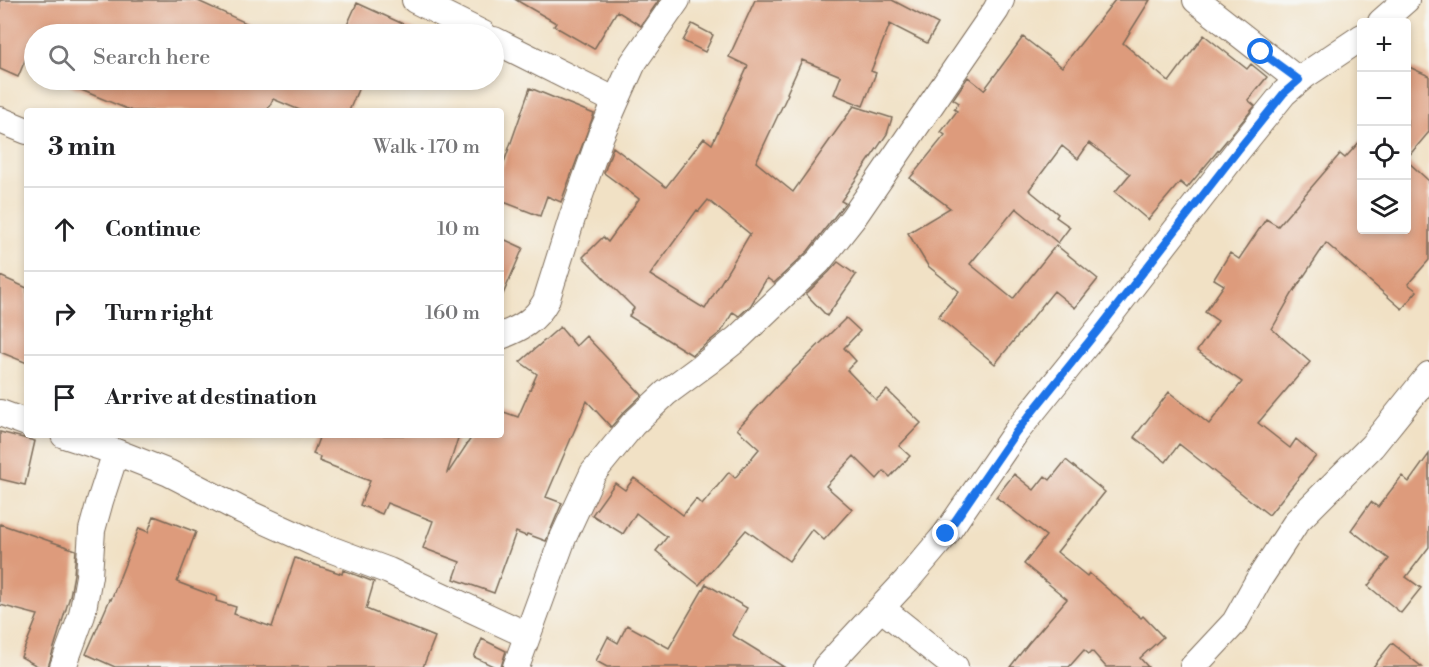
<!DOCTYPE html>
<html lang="en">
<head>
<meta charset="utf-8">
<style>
  body { margin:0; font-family:"Libre Bodoni",serif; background:#f2f2f2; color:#202124 }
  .controls { position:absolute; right:18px; top:18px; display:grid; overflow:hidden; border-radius:6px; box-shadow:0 3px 9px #0003 }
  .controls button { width:54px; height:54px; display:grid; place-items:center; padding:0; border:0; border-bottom:2px solid #e0e0e0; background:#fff; color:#202124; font:30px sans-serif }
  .stop { position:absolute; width:18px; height:18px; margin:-14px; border:4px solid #1a73e8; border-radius:50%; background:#fff }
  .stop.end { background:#1a73e8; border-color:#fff; box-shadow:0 2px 6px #0008 }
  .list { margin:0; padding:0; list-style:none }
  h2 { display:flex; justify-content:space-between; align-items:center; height:78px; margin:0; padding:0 24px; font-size:26px }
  h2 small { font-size:20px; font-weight:400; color:#757577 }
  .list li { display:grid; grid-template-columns:39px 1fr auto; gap:18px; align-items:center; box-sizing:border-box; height:84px; padding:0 24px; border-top:2px solid #e0e0e0 }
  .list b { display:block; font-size:22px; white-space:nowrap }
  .list em { font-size:20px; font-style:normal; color:#757577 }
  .icon { flex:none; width:33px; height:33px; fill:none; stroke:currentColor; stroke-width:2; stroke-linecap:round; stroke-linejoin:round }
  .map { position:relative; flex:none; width:1429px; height:667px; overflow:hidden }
  .search { position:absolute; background:#fff; box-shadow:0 3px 9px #0003; left:24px; top:24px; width:480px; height:66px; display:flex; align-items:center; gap:15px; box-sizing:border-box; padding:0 21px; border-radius:33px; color:#757577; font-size:22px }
  .panel { position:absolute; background:#fff; box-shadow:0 3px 9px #0003; left:24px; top:108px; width:480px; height:330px; border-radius:6px }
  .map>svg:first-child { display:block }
  .building { fill:#dd9b7b; fill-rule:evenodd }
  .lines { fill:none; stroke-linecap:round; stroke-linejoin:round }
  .minor-casing { stroke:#7b6a58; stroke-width:28 }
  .minor { stroke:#fff; stroke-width:26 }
  .route { stroke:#1a73e8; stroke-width:8 }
</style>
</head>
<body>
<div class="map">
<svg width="1429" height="667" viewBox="0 0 1429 667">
  <rect width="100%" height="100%" fill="#f6f6f2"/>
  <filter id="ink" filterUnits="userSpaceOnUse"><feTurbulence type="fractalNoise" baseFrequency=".0167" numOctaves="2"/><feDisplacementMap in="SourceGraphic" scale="12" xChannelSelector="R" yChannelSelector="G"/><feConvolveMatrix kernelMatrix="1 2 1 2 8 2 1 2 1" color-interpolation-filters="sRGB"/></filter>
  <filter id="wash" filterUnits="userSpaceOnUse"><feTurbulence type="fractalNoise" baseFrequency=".008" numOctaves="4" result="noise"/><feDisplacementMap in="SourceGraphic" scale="24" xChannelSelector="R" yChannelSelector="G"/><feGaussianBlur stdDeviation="1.35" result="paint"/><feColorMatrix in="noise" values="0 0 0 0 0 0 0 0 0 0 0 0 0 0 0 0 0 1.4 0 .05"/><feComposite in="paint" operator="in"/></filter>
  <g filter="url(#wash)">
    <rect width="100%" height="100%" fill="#f1e1c5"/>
    <g id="blocks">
      <!-- building -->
      <path class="building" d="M 0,0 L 196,0 L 270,34 L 34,34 L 34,39 L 18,77 L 0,69 Z
        M 516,0 L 659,0 L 641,26 L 617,11 L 594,49 L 554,26 L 556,23 Z
        M 755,0 L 892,0 L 938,24 L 927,43 L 890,24 L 871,71 L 876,73 L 863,106 L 834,94 L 841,76 L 802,60 L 787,93 L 788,94 L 756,162 L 793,192 L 854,106 L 892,118 L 887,134 L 841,201 L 845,203 L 808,251 L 774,283 L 767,278 L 751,305 L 739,316 L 733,312 L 721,332 L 692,355 L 629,316 L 634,308 L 583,257 L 603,237 L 608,242 L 639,199 L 604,173 L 613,147 L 666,187 L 704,138 L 712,144 L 748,66 L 729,57 ZM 708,200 L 750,234 L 705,309 L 650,275 L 697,210 L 699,211 Z
        M 1115,0 L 1150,0 L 1123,43 L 1169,82 L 1204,35 L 1247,69 L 1251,64 L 1267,77 L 1248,100 L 1255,106 L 1187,188 L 1180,182 L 1148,220 L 1115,192 L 1130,174 L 1089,143 L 1078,159 L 1062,146 L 1029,190 L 1058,214 L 1056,217 L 1070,227 L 1058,243 L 1016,208 L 970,264 L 1013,299 L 1056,245 L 1098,279 L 1075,308 L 1054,291 L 995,364 L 938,317 L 959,291 L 928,266 L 908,233 L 950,208 L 910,178 L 945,135 L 941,132 L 957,111 L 954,109 L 959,103 L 953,99 L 968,77 L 984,90 L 1023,37 L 1062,67 Z
        M 357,3 L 425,34 L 343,34 Z
        M 692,24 L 713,35 L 705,52 L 683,41 Z
        M 1407,66 L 1429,76 L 1429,132 L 1407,158 Z
        M 57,80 L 362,80 L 349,111 L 302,111 L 273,99 L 267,111 L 132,111 Z
        M 530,88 L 594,114 L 561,202 L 547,196 L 540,216 L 501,201 L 501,171 Z
        M 1362,139 L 1362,230 L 1407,230 L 1407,161 L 1429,181 L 1429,260 L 1408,284 L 1417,291 L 1402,309 L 1326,243 L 1292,294 L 1272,329 L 1310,362 L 1258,423 L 1290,448 L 1296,439 L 1316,456 L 1269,515 L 1179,444 L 1166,462 L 1134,437 L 1169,392 L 1209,424 L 1242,382 L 1197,351 L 1218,321 L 1205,312 L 1224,285 L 1214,279 L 1230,253 L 1239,259 L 1266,219 L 1278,226 L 1340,154 L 1345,158 Z
        M 501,238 L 523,248 L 501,299 Z
        M 838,262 L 856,275 L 827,316 L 806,294 L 829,272 Z
        M 0,276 L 27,288 L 27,363 L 0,352 Z
        M 846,318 L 860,331 L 844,348 L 856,361 L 847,370 L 876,400 L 887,390 L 921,423 L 899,446 L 910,456 L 890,477 L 884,471 L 877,479 L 854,456 L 826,486 L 852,509 L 824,540 L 812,529 L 789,561 L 746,530 L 699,585 L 656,551 L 667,537 L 636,513 L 623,534 L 592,515 L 615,483 L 625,490 L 634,478 L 683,515 L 696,499 L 702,505 L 729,472 L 735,478 L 759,449 L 737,429 L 779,384 Z
        M 560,327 L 576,346 L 586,336 L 642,395 L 623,413 L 611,427 L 587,401 L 546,497 L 562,503 L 546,541 L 527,534 L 526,536 L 516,532 L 494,593 L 454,579 L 460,562 L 423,548 L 433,521 L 387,503 L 382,514 L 360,505 L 370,481 L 319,461 L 320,457 L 313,454 L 320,435 L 459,435 L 447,473 L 448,473 L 473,435 L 501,435 L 501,411 L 518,417 L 537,374 L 520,362 Z
        M 0,432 L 35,441 L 25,485 L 0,479 Z
        M 1429,454 L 1429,547 L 1406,577 L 1421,588 L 1401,613 L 1368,586 L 1389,559 L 1351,530 L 1371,502 L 1378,507 L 1402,476 L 1409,482 Z
        M 1066,460 L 1105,492 L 1057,552 L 1087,576 L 1089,573 L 1141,618 L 1143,616 L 1163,637 L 1140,658 L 1148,667 L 1106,667 L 1092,651 L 1089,654 L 1084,650 L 1069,667 L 1010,667 L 1028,644 L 1067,599 L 1024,564 L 1046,536 L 996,497 L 1014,474 L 1034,490 L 1045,476 L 1050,480 Z
        M 154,516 L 196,532 L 177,582 L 217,597 L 216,601 L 236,607 L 234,614 L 272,627 L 295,558 L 342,574 L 343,570 L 374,582 L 366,609 L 435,637 L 423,667 L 115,667 L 86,654 L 110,599 L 111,600 L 139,528 L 148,532 Z
        M 0,524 L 76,550 L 74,574 L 70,596 L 48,667 L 39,667 L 21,657 L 38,615 L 0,605 Z
        M 706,584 L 747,608 L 732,635 L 784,667 L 607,667 L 596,661 L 608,637 L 618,643 L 627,625 L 669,648 Z
        M 482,639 L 506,651 L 501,667 L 495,667 L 474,657 Z
        M 1392,643 L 1422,667 L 1373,667 Z"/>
    </g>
  </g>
  <g filter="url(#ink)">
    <use href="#blocks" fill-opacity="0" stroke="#7b6a58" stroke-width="1.5"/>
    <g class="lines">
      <defs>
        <path id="minor" d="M 415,0 L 483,34
          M 1196,0 L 1298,80
          M 1381,22 L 1406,0
          M 494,40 L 616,101
          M 0,120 L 27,131
          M 501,336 C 521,328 535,321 546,301 L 573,215 L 601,135 L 616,101 L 633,63 L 677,0
          M 0,413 L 27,423
          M 64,435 L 116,452 L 169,473 L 241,510 L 314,543 L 389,571 L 527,635
          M 881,608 L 955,667
          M 63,667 L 82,615 L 89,576 L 92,530 L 100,501 L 116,452
          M 516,667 L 563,538 L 593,473 L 633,424 L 666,393 L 708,362 L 738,338 L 819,261 L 853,218 L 996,10 L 1001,0
          M 826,667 L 907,580 L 946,534 L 1016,432 L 1099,329 L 1238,150 L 1284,93 L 1304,76 L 1362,37
          M 1193,667 L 1235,622 L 1259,579 L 1297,521 L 1372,446 L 1429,375"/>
      </defs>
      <!-- minor casing -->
      <use href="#minor" class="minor-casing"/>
      <!-- minor -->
      <use href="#minor" class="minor"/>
    </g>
  </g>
  <g class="lines" filter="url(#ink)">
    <!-- route -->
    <path class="route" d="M 946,534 L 1016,432 L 1099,329 L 1238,150 L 1284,93 L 1299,80 L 1261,52"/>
  </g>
</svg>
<div class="controls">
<button>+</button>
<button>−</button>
<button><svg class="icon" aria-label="locate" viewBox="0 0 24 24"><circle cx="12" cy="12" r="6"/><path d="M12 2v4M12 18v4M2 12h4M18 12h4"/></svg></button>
<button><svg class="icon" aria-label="layers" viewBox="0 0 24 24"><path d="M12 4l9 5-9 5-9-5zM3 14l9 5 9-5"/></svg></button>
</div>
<div class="stop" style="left:1261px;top:52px"></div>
<div class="stop end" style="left:946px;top:534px"></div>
<div class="search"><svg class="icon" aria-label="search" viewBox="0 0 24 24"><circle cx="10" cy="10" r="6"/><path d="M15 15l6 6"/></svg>Search here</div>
<section class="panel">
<h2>3 min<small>Walk · 170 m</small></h2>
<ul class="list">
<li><svg class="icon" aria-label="ahead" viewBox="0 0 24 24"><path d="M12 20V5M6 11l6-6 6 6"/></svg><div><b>Continue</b></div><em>10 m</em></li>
<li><svg class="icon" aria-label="right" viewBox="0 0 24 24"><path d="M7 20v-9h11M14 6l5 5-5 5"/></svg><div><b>Turn right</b></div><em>160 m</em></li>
<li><svg class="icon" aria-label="arrive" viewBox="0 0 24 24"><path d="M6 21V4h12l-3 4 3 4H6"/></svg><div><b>Arrive at destination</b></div></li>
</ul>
</section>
</div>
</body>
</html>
